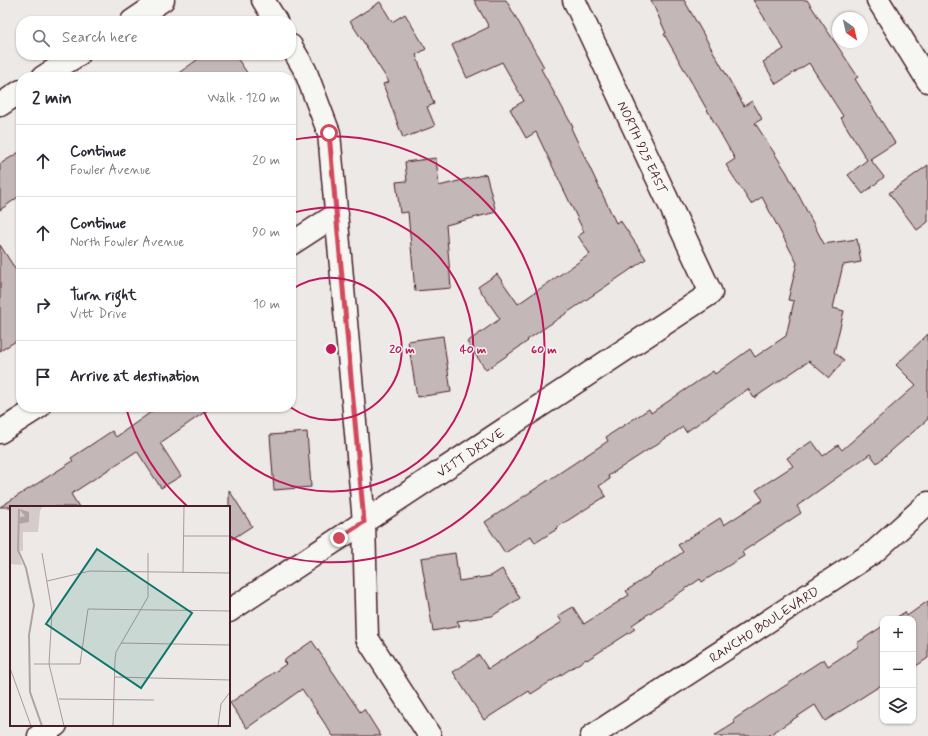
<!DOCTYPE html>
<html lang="en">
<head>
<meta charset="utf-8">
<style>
  body { margin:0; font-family:Mynerve,sans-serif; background:#f7f7f7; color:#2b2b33 }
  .controls { position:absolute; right:12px; bottom:12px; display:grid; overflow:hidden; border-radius:8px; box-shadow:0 1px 3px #0004 }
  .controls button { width:36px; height:36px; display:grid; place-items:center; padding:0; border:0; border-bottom:1px solid #e1e1e2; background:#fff; color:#2b2b33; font:20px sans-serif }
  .compass { position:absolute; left:832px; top:12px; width:36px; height:36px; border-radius:50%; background:#fff; box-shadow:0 1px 3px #0004; rotate:146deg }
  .stop { position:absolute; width:12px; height:12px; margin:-9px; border:3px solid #d1495b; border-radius:50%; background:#fff }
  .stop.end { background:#d1495b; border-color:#fff; box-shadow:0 1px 4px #0008 }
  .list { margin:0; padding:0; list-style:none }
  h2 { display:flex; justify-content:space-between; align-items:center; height:52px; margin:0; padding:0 16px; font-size:17px }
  h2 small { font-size:13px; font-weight:400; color:#7c7c81 }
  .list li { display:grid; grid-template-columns:26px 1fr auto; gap:12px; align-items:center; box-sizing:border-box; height:72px; padding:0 16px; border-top:1px solid #e1e1e2 }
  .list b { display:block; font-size:15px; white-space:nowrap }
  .list p { margin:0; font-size:13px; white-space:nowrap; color:#7c7c81 }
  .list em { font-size:13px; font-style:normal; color:#7c7c81 }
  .icon { flex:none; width:22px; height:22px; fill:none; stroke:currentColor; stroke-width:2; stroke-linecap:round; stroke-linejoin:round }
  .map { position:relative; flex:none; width:928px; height:736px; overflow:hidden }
  .search { position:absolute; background:#fff; box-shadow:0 1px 3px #0004; left:16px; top:16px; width:280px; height:44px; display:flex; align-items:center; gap:10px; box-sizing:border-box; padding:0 14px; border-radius:16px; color:#7c7c81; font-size:15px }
  .panel { position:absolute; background:#fff; box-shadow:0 1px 3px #0004; left:16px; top:72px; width:280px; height:340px; border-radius:16px }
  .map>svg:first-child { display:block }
  .building { fill:#c4b7b7; stroke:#4a1f2b }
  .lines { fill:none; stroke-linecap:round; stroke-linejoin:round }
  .minor-casing { stroke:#4a1f2b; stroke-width:25 }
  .minor { stroke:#f6f6f2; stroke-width:22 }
  .route { stroke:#d1495b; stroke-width:5 }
  .ring { fill:none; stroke:#c2185b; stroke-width:2 }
  .labels { text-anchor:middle; stroke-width:3; stroke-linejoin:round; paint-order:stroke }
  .street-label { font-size:13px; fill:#4a1f2b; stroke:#f6f6f2 }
  .inset-river { fill:none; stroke:#b1a2a3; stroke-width:2 }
  .inset-road { fill:none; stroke:#ab989b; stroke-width:1 }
  .view { fill:#0f766e; fill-opacity:0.15; stroke:#0f766e; stroke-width:2 }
  .inset-edge { fill:none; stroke:#4a1f2b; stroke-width:2 }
  .centre { fill:#c2185b; stroke:#f6f6f2; stroke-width:2 }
  .ring-label { font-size:12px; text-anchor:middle; font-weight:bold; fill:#c2185b; stroke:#f6f6f2; stroke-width:3; stroke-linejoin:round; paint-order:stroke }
</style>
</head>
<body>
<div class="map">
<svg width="928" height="736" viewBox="0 0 928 736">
  <rect width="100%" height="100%" fill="#ece9e6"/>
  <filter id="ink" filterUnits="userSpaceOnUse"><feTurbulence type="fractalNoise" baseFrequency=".025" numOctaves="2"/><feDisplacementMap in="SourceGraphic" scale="8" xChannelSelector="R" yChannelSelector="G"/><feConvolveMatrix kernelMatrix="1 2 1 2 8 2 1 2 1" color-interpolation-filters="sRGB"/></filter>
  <g filter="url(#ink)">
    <!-- building -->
    <path class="building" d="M 474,0 L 506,0 L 544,67 L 541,69 L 573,127 L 571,128 L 616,223 L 620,220 L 646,259 L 527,340 L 528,341 L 486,370 L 467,342 L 500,319 L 478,287 L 497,274 L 518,304 L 590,254 L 578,236 L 584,232 L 536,132 L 526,138 L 510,109 L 524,101 L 502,62 L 467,78 L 452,45 L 489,27 Z
      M 651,0 L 684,0 L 744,106 L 752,101 L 762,119 L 755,123 L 787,173 L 824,244 L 857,239 L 861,262 L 843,265 L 833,308 L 844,311 L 834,352 L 844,360 L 829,378 L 809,361 L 754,398 L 748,389 L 686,432 L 683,427 L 608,476 L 610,479 L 599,486 L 606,496 L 556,528 L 557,529 L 535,543 L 531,536 L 505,553 L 485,522 L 608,441 L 606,437 L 649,409 L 651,413 L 713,371 L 715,374 L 750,349 L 755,357 L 786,336 L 794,301 L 788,300 L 797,263 L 762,197 L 751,204 L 726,165 L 735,159 L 664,34 L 666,33 Z
      M 753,0 L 807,0 L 858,77 L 855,79 L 895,143 L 870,159 L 884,177 L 863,194 L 848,175 L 867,160 L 841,118 L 843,116 L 809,63 L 776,84 L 763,62 L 784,49 Z
      M 380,2 L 392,22 L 405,14 L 426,49 L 416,55 L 434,104 L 427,107 L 435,126 L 403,138 L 383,84 L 389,82 L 350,21 Z
      M 204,55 L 235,55 L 250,77 L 173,77 Z
      M 21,151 L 21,195 L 0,210 L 0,164 Z
      M 436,158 L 439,186 L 486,174 L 496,212 L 446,225 L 451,288 L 415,291 L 408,212 L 400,213 L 396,182 L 407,181 L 405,162 Z
      M 928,165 L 928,222 L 917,230 L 889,193 Z
      M 0,245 L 21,278 L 21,338 L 0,351 Z
      M 928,334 L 928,419 L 877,463 L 870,454 L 797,506 L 801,513 L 742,552 L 744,556 L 702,582 L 700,579 L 632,625 L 635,629 L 587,660 L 586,659 L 531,694 L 529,691 L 484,720 L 453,672 L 479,655 L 488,669 L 562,622 L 558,616 L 573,607 L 584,624 L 629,595 L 626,591 L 683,552 L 678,545 L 720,518 L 724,525 L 763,500 L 756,490 L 793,466 L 787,458 L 812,441 L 823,456 L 838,445 L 842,450 L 916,385 L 896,365 Z
      M 443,336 L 451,392 L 417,397 L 408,341 Z
      M 158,407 L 212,407 L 160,443 L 181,476 L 161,488 L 137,451 L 71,494 L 79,507 L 0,507 L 73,461 L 71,458 L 112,431 L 116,437 Z
      M 307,432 L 311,487 L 274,490 L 270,435 Z
      M 229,490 L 252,526 L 229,541 Z
      M 455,553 L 459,581 L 491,576 L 502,569 L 520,598 L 492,616 L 457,621 L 460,626 L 433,631 L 421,558 Z
      M 928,601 L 928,658 L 913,668 L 913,619 L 894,619 L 905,612 L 907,616 Z
      M 883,626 L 883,684 L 825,721 L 815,705 L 768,736 L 714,736 L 735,723 L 733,720 L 797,678 L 796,677 L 824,659 L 828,666 L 859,646 L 857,643 Z
      M 312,641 L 360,712 L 364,709 L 381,736 L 333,736 L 302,689 L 247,728 L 230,703 L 286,664 L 283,661 Z"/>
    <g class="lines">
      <defs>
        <g id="minor">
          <path d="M 263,0 L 276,21"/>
          <path d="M 878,0 L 928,81"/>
          <path d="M 132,21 L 163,0"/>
          <path d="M 291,46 L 305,70 L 329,133 L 364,522 L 367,638 L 430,736"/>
          <path d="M 43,77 L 78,55"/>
          <path d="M 0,105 L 21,91"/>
          <path d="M 291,244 L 337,214"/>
          <path d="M 0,432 L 39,407"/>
          <path id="s1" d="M 229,611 L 711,293 L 574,0"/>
          <path d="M 39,736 L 56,725"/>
          <path id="s2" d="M 592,736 L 874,552 L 928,503"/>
        </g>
      </defs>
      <!-- minor casing -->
      <use href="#minor" class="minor-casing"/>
      <!-- minor -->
      <use href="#minor" class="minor"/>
    </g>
  </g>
  <g class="lines" filter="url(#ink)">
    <!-- route -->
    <path class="route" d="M 329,133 L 364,522 L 339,538"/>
  </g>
  <!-- distance rings -->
  <g class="ring">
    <path d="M291 290A71 71 0 1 1 290 407"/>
    <path d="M292 213A142 142 0 1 1 202 408"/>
    <path d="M187 506A213 213 0 0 1 126 408M292 140A213 213 0 1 1 229 536"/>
  </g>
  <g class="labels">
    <!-- street labels -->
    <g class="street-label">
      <text transform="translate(643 147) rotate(65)" y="5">NORTH 925 EAST</text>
      <text dy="5" stroke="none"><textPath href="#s1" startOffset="289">VITT DRIVE</textPath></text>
      <text dy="5" stroke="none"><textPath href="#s2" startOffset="205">RANCHO BOULEVARD</textPath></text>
    </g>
  </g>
  <!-- overview -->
  <g transform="translate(10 506)">
    <rect width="220" height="220" fill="#ece9e6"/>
    <path d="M 0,0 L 33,0 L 30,5 L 28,26 L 13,26 L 13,45 L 8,45 L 12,59 L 0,58 Z" fill="#d4cbca"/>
    <path d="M 9,3 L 19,6 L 19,16 L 8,18 L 8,12 L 15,10 Z" fill="#b1a2a3"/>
    <path class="inset-river" d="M 9,3 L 8,44 L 16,62 L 24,99 L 19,129 L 20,186 L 32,220"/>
    <path class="inset-road" d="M 174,30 L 220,30M 32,47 L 42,106 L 39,158 L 54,220M 173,67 L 174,0M 37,75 L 80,65 L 220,67M 111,137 L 220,139M 24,158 L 70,158 L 78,103 L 220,105M 0,162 L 21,220M 104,171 L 220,174M 49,193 L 144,194M 103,220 L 105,154 L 106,146 L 138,91 L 138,47M 208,220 L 211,198 L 220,186"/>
    <path class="view" d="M 87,43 L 182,107 L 131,182 L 36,118 Z"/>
    <rect width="220" height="220" class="inset-edge"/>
  </g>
  <circle cx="331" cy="349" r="6" class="centre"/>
  <g class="ring-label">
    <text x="402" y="353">20 m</text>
    <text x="473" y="353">40 m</text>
    <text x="544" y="353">60 m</text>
  </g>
</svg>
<div class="controls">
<button>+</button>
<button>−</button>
<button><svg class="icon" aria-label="layers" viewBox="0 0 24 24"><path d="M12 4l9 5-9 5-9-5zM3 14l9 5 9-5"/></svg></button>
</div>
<svg class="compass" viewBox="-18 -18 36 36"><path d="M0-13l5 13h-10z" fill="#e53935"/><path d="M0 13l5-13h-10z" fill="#7c7c81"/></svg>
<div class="stop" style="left:329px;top:133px"></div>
<div class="stop end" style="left:339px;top:538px"></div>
<div class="search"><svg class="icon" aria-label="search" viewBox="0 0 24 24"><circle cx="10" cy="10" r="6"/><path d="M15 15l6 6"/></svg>Search here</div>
<section class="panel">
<h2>2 min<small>Walk · 120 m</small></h2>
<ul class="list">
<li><svg class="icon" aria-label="ahead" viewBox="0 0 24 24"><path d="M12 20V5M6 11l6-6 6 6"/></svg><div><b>Continue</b><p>Fowler Avenue</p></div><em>20 m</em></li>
<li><svg class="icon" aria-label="ahead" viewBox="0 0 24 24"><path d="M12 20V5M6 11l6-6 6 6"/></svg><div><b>Continue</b><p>North Fowler Avenue</p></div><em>90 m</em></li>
<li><svg class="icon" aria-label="right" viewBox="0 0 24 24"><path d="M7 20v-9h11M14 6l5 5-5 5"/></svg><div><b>Turn right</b><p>Vitt Drive</p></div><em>10 m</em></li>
<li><svg class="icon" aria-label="arrive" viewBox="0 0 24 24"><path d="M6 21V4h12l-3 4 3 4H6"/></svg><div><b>Arrive at destination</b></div></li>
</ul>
</section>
</div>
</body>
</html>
